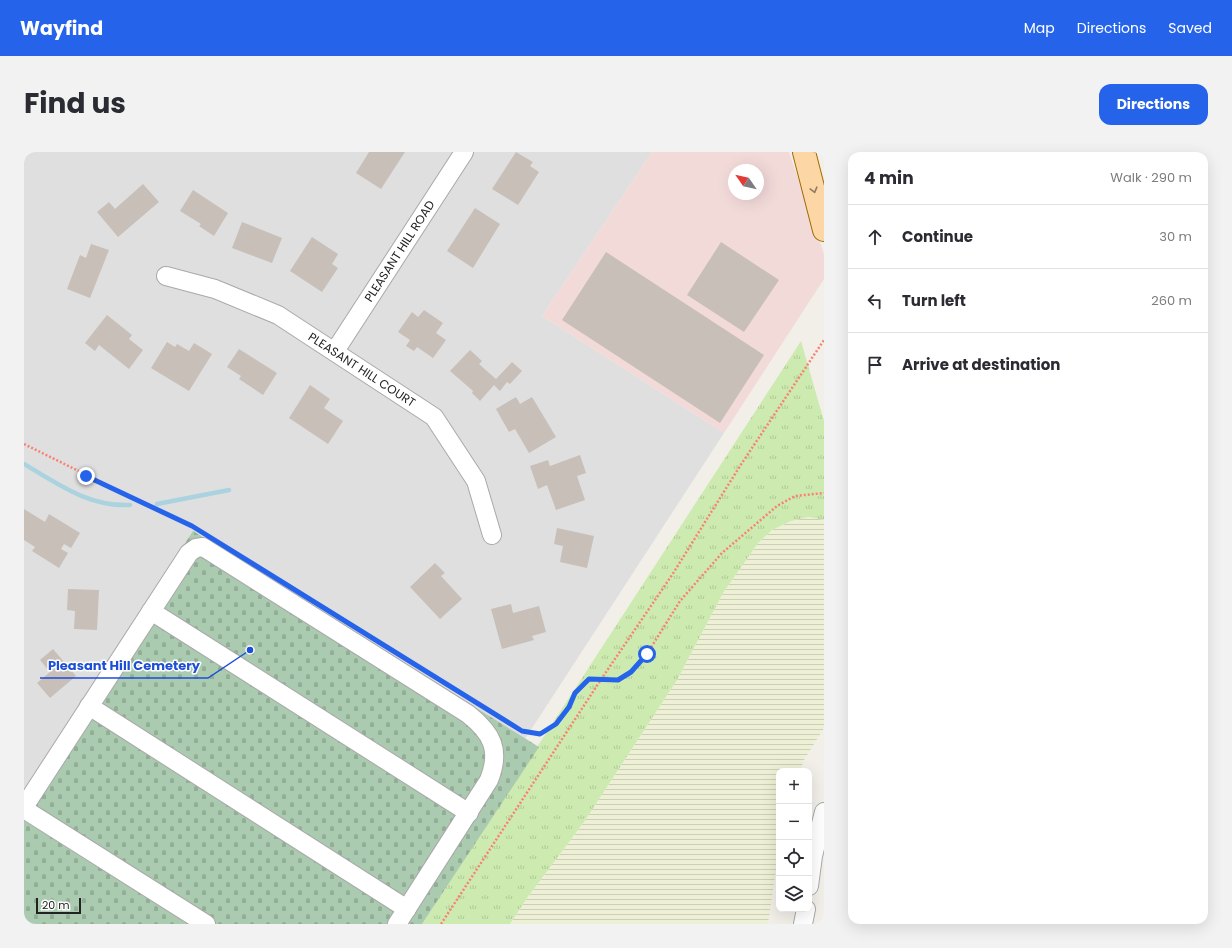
<!DOCTYPE html>
<html lang="en">
<head>
<meta charset="utf-8">
<style>
  body { margin:0; font-family:Poppins,sans-serif; background:#f2f2f3; color:#2b2b33 }
  .controls { position:absolute; right:12px; bottom:12px; display:grid; overflow:hidden; border-radius:8px; box-shadow:0 4px 16px #0002 }
  .controls button { width:36px; height:36px; display:grid; place-items:center; padding:0; border:0; border-bottom:1px solid #e1e1e2; background:#fff; color:#2b2b33; font:20px sans-serif }
  .compass { position:absolute; left:704px; top:12px; width:36px; height:36px; border-radius:50%; background:#fff; box-shadow:0 4px 16px #0002; rotate:304deg }
  .scale { position:absolute; left:12px; bottom:10px; width:45px; box-sizing:border-box; padding-left:4px; border:2px solid #222; border-top:0; font-size:11px; line-height:14px; white-space:nowrap; color:#222; -webkit-text-stroke:3px #fff; paint-order:stroke }
  .stop { position:absolute; width:12px; height:12px; margin:-9px; border:3px solid #2563eb; border-radius:50%; background:#fff }
  .stop.end { background:#2563eb; border-color:#fff; box-shadow:0 1px 4px #0008 }
  .list { margin:0; padding:0; list-style:none }
  h2 { display:flex; justify-content:space-between; align-items:center; height:52px; margin:0; padding:0 16px; font-size:17px }
  h2 small { font-size:13px; font-weight:400; color:#7c7c81 }
  .list li { display:grid; grid-template-columns:26px 1fr auto; gap:12px; align-items:center; box-sizing:border-box; height:64px; padding:0 16px; border-top:1px solid #e1e1e2 }
  .list b { display:block; font-size:15px; white-space:nowrap }
  .list em { font-size:13px; font-style:normal; color:#7c7c81 }
  .icon { flex:none; width:22px; height:22px; fill:none; stroke:currentColor; stroke-width:2; stroke-linecap:round; stroke-linejoin:round }
  .map { position:relative; flex:none; width:800px; height:772px; overflow:hidden; border-radius:12px }
  header { display:flex; align-items:center; gap:24px; box-sizing:border-box; height:56px; padding:0 20px; background:#2563eb; color:#fff }
  header strong { font-size:19px }
  nav { display:flex; gap:22px; margin-inline-start:auto; font-size:14px }
  .intro { display:flex; align-items:center; justify-content:space-between; box-sizing:border-box; height:96px; padding:0 24px }
  h1 { margin:0; font-size:28px }
  .button { padding:10px 18px; border-radius:12px; background:#2563eb; color:#fff; font-size:14px; font-weight:700 }
  main { display:flex; gap:24px; padding:0 24px }
  aside { flex:1; background:#fff; border-radius:12px; box-shadow:0 4px 16px #0002 }
  .map>svg:first-child { display:block }
  .residential { fill:#e0dfdf }
  .commercial { fill:#f2dad9; fill-rule:evenodd }
  .farmland { fill:url(#farmland-rules) }
  .grass { fill:url(#grass-tufts) }
  .cemetery { fill:url(#cemetery-stones) }
  .lines { fill:none; stroke-linecap:round; stroke-linejoin:round }
  .stream { stroke:#aad3df; stroke-width:4.5 }
  .building { fill:#c7bfb8 }
  .minor-casing { stroke:#a9a9a9; stroke-width:20 }
  .major-casing { stroke:#a06b00; stroke-width:24 }
  .path { stroke:#fa8072; stroke-width:2.5; stroke-dasharray:2 2; stroke-linecap:butt }
  .minor { stroke:#fff; stroke-width:18 }
  .major { stroke:#fcd6a4; stroke-width:22 }
  .oneway { stroke:#8f7c63 }
  .route { stroke:#2563eb; stroke-width:5 }
  .labels { text-anchor:middle; stroke-width:3; stroke-linejoin:round; paint-order:stroke }
  .street-label { font-size:12px; fill:#222; stroke:#fff }
  .leader { fill:none; stroke:#1d4ed8; stroke-width:1.5 }
  .callout-dot { fill:#1d4ed8; stroke:#fff; stroke-width:1.5 }
  .callout-label { font-size:13px; text-anchor:middle; font-weight:bold; fill:#1d4ed8; stroke:#fff; stroke-width:3; stroke-linejoin:round; paint-order:stroke }
</style>
</head>
<body>
<header>
<strong>Wayfind</strong>
<nav><a>Map</a><a>Directions</a><a>Saved</a></nav>
</header>
<div class="intro"><h1>Find us</h1><a class="button">Directions</a></div>
<main>
<div class="map">
<svg width="800" height="772" viewBox="0 0 800 772">
  <defs>
    <pattern id="farmland-rules" width="6" height="5" patternUnits="userSpaceOnUse"><rect width="6" height="5" fill="#eef0d5"/><path d="M0 2.5h6" fill="none" stroke="#ccceb7"/></pattern>
    <pattern id="grass-tufts" width="24" height="20" patternUnits="userSpaceOnUse"><rect width="24" height="20" fill="#cdebb0"/><path d="M3 7l-1-3M5 7V3M7 7l1-3M15 17l-1-3M17 17v-4M19 17l1-3" fill="none" stroke="#b0c997"/></pattern>
    <pattern id="cemetery-stones" width="16" height="16" patternUnits="userSpaceOnUse"><rect width="16" height="16" fill="#aacbaf"/><path d="M2 7V4a2 2 0 0 1 4 0v3zM10 15v-3a2 2 0 0 1 4 0v3z" fill="#92ae96"/></pattern>
  </defs>
  <rect width="100%" height="100%" fill="#f2efe9"/>
  <!-- residential -->
  <path class="residential" d="M 0,0 L 628,0 L 518,164 L 700,281 L 501,587 L 0,640 Z"/>
  <!-- commercial -->
  <path class="commercial" d="M 628,0 L 765,0 L 800,102 L 800,127 L 700,281 L 518,164 ZM 710,18 L 734,18 L 734,42 L 710,42 Z"/>
  <!-- farmland -->
  <path class="farmland" d="M 785,365 L 800,368 L 800,576 L 780,608 L 776,619 L 755,619 L 755,697 L 744,772 L 486,772 L 503,746 L 560,670 L 653,528 L 699,441 L 734,391 L 748,378 L 767,369 Z"/>
  <!-- grass -->
  <path class="grass" d="M 777,189 L 800,269 L 800,368 L 785,365 L 767,369 L 748,378 L 734,391 L 699,441 L 653,528 L 560,670 L 503,746 L 486,772 L 398,772 Z"/>
  <!-- cemetery -->
  <path class="cemetery" d="M 169,379 L 515,595 L 398,772 L 0,772 L 0,640 Z"/>
  <g class="lines">
    <!-- stream -->
    <path class="stream" d="M 0,312 C 34,332 65,355 106,353
      M 133,352 L 205,338"/>
  </g>
  <!-- building -->
  <path class="building" d="M 345,0 L 381,0 L 357,37 L 332,21 Z
    M 492,0 L 509,10 L 506,14 L 515,20 L 494,53 L 468,37 Z
    M 119,32 L 135,50 L 94,85 L 73,60 L 85,50 L 91,57 Z
    M 169,38 L 204,61 L 190,84 L 175,74 L 177,72 L 156,59 Z
    M 451,56 L 476,72 L 449,116 L 423,99 Z
    M 218,70 L 258,86 L 248,111 L 208,96 Z
    M 288,85 L 314,102 L 308,112 L 314,116 L 298,140 L 266,119 Z
    M 697,90 L 755,128 L 720,180 L 663,143 Z
    M 67,92 L 85,98 L 66,146 L 43,137 L 56,103 L 62,106 Z
    M 582,100 L 740,203 L 696,271 L 538,168 Z
    M 400,158 L 419,171 L 412,181 L 422,188 L 409,206 L 393,195 L 390,199 L 382,194 L 386,188 L 374,180 L 388,160 L 394,165 Z
    M 83,163 L 108,183 L 105,187 L 119,198 L 105,217 L 75,193 L 71,199 L 61,191 Z
    M 143,190 L 151,195 L 153,192 L 165,199 L 170,191 L 188,202 L 165,239 L 127,216 Z
    M 215,197 L 253,221 L 239,243 L 215,227 L 217,224 L 203,215 Z
    M 446,198 L 458,209 L 455,212 L 472,227 L 488,210 L 498,219 L 486,232 L 483,230 L 476,239 L 470,233 L 456,249 L 448,241 L 449,239 L 426,219 Z
    M 286,233 L 306,247 L 300,256 L 319,269 L 304,292 L 265,266 Z
    M 492,245 L 496,252 L 508,245 L 532,285 L 505,301 L 491,277 L 485,280 L 472,257 Z
    M 556,303 L 562,321 L 553,324 L 561,348 L 532,358 L 523,333 L 514,337 L 506,314 L 524,308 L 526,314 Z
    M 0,357 L 21,370 L 25,362 L 56,381 L 47,396 L 40,392 L 37,397 L 44,401 L 35,416 L 8,399 L 11,395 L 0,388 Z
    M 533,376 L 570,384 L 563,416 L 536,410 L 539,394 L 530,392 Z
    M 411,411 L 421,421 L 417,424 L 438,447 L 416,467 L 386,435 Z
    M 44,437 L 75,438 L 73,478 L 50,477 L 51,459 L 43,458 Z
    M 487,452 L 489,461 L 515,454 L 522,480 L 508,484 L 510,488 L 478,497 L 467,457 Z
    M 29,497 L 52,524 L 26,546 L 13,531 L 26,520 L 16,508 Z"/>
  <g class="lines">
    <defs>
      <g id="minor">
        <path id="s1" d="M 142,124 L 191,137 L 254,163 L 410,265 L 452,329 L 468,383"/>
        <path id="s2" d="M 311,199 L 440,0"/>
        <path d="M 127,459 L 445,661"/>
        <path d="M 65,554 L 383,757"/>
        <path d="M 0,655 L 165,401 L 172,396 L 179,395 L 444,562 C 468,581 477,598 465,628 L 373,772"/>
        <path d="M 0,657 L 182,772"/>
        <path d="M 785,734 L 789,704 L 800,660"/>
        <path d="M 779,772 L 782,757"/>
      </g>
      <path id="major" d="M 780,0 L 800,78"/>
    </defs>
    <!-- minor casing -->
    <use href="#minor" class="minor-casing"/>
    <!-- major casing -->
    <use href="#major" class="major-casing"/>
    <!-- path -->
    <path class="path" d="M 0,292 L 176,379
      M 471,563 C 502,583 523,593 545,554 C 548,550 549,544 552,540 C 556,536 561,531 565,527 L 594,528 L 607,520 L 623,502 L 656,449 L 698,401 L 753,354 L 771,344 L 800,341
      M 417,772 L 578,526 L 648,423 L 716,314 L 800,188"/>
    <!-- minor -->
    <use href="#minor" class="minor"/>
    <!-- major -->
    <use href="#major" class="major"/>
  </g>
  <!-- one-way arrows -->
  <defs><path id="oneway-chevron" d="M-2-3.5L2.5 0L-2 3.5" fill="none" stroke-width="1.6" stroke-linecap="round" stroke-linejoin="round"/></defs>
  <use class="oneway" href="#oneway-chevron" transform="translate(790 38) rotate(75)"/>
  <g class="lines">
    <!-- route -->
    <path class="route" d="M 62,324 L 168,374 L 498,579 L 516,582 L 532,572 L 545,555 L 551,541 L 565,527 L 594,528 L 607,520 L 623,502"/>
  </g>
  <g class="labels">
    <!-- street labels -->
    <g class="street-label">
      <text dy="4" stroke="none"><textPath href="#s2" startOffset="119">PLEASANT HILL ROAD</textPath></text>
      <text dy="4" stroke="none"><textPath href="#s1" startOffset="219">PLEASANT HILL COURT</textPath></text>
    </g>
  </g>
  <!-- callouts -->
  <path class="leader" d="M226 498L184 526H16"/>
  <circle class="callout-dot" cx="226" cy="498" r="4"/>
  <g class="callout-label">
    <text x="100" y="518">Pleasant Hill Cemetery</text>
  </g>
</svg>
<div class="controls">
<button>+</button>
<button>−</button>
<button><svg class="icon" aria-label="locate" viewBox="0 0 24 24"><circle cx="12" cy="12" r="6"/><path d="M12 2v4M12 18v4M2 12h4M18 12h4"/></svg></button>
<button><svg class="icon" aria-label="layers" viewBox="0 0 24 24"><path d="M12 4l9 5-9 5-9-5zM3 14l9 5 9-5"/></svg></button>
</div>
<svg class="compass" viewBox="-18 -18 36 36"><path d="M0-13l5 13h-10z" fill="#e53935"/><path d="M0 13l5-13h-10z" fill="#7c7c81"/></svg>
<div class="scale">20 m</div>
<div class="stop" style="left:623px;top:502px"></div>
<div class="stop end" style="left:62px;top:324px"></div>
</div>
<aside>
<h2>4 min<small>Walk · 290 m</small></h2>
<ul class="list">
<li><svg class="icon" aria-label="ahead" viewBox="0 0 24 24"><path d="M12 20V5M6 11l6-6 6 6"/></svg><div><b>Continue</b></div><em>30 m</em></li>
<li><svg class="icon" aria-label="left" viewBox="0 0 24 24"><path d="M17 20v-9H6M10 6l-5 5 5 5"/></svg><div><b>Turn left</b></div><em>260 m</em></li>
<li><svg class="icon" aria-label="arrive" viewBox="0 0 24 24"><path d="M6 21V4h12l-3 4 3 4H6"/></svg><div><b>Arrive at destination</b></div></li>
</ul>
</aside>
</main>
</body>
</html>
